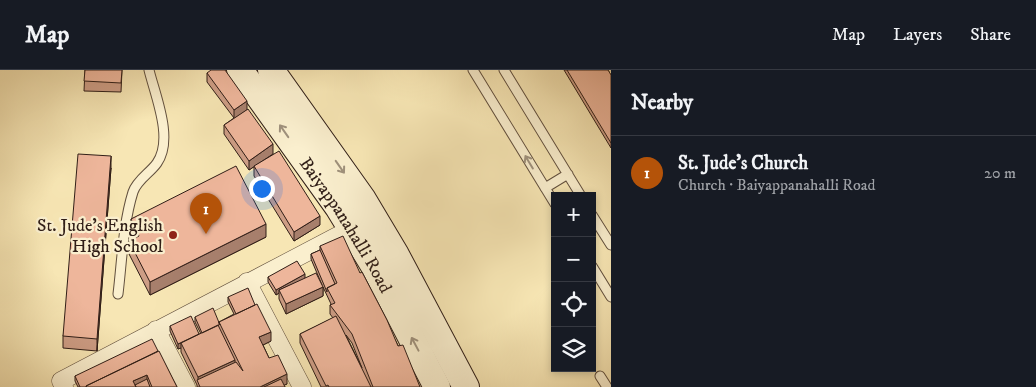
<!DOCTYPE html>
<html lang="en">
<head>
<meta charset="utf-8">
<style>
  body { margin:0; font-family:"IM FELL DW Pica",serif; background:#242831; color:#f1f3f6 }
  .controls { position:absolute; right:15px; bottom:15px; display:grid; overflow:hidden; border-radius:0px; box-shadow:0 2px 8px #0003 }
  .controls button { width:45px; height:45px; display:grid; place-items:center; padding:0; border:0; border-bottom:1px solid #363941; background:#171b24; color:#f1f3f6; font:25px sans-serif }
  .you { position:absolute; left:261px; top:118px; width:18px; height:18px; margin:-12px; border:4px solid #fff; border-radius:50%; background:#1a73e8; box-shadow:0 0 0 8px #1a73e833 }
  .badge { display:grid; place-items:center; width:32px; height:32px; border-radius:50%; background:#b45309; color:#fff; font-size:16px; font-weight:700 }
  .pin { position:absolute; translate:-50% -41px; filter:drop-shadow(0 1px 2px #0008) }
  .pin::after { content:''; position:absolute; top:26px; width:18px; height:15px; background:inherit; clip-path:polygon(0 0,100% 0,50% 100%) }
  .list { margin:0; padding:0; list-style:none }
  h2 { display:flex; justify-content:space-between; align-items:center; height:65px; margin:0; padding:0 20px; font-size:21px }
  h2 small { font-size:16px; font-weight:400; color:#9ea1a6 }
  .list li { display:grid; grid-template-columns:32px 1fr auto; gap:15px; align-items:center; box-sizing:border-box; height:75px; padding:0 20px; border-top:1px solid #363941 }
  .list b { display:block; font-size:19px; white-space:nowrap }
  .list p { margin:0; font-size:16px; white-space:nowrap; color:#9ea1a6 }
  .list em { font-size:16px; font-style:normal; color:#9ea1a6 }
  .icon { flex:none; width:28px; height:28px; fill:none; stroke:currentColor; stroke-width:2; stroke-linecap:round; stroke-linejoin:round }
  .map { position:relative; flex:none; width:611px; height:317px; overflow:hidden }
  header { display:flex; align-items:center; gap:30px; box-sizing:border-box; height:70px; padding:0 25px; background:#171b24; border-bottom:1px solid #363941 }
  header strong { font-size:24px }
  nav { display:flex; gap:28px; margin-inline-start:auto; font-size:18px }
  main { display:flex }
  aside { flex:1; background:#171b24 }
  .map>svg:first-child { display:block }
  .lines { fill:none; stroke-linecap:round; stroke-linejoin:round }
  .lane-casing { stroke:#62503e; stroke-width:11 }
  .street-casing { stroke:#62503e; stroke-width:19 }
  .secondary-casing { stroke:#301e17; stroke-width:28 }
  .lane { stroke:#faefce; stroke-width:9 }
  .street { stroke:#faefce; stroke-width:18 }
  .secondary { stroke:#faefce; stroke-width:26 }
  .wall { fill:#cd9d85; stroke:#301e17; fill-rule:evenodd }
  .shaded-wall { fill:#a77f6c; stroke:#301e17 }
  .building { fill:#eeb69b; stroke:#301e17 }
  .oneway { stroke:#9f917c }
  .poi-dot { fill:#8f2418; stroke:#faefce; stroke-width:2 }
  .labels { text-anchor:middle; stroke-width:4.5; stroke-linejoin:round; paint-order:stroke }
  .poi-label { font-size:18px; fill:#301e17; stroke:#faefce; text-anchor:end }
  .street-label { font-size:18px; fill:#301e17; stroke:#faefce }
</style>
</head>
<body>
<header>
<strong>Map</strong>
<nav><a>Map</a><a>Layers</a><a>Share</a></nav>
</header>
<main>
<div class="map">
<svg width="611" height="317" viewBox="0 0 611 317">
  <rect width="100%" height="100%" fill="#f7e6b4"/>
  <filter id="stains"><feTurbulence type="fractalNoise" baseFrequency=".004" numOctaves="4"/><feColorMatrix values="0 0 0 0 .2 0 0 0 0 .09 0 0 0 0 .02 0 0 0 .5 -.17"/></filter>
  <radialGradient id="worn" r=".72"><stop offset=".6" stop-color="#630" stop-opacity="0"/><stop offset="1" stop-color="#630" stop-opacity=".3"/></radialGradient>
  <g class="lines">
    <defs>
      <path id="lane" d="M 473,0 L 555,134
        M 504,0 L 581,126
        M 545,118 L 568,104
        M 592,145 L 611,175
        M 592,196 L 611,227
        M 118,224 C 122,191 123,154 133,122 C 137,110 150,103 157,93 C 174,69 155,25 149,0
        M 600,306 L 607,317"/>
      <path id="street" d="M 247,212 L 302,317
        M 156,260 L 186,317
        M 64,317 L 61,311 L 351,159"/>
      <g id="secondary">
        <path id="s1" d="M 240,0 L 338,137 L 374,196 L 437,317"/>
        <path d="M 271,0 L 362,128 L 396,185 L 466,317"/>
      </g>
    </defs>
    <!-- lane casing -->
    <use href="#lane" class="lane-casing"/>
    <!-- street casing -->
    <use href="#street" class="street-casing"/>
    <!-- secondary casing -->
    <use href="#secondary" class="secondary-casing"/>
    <!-- lane -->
    <use href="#lane" class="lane"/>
    <!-- street -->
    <use href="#street" class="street"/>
    <!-- secondary -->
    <use href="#secondary" class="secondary"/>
  </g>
  <!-- wall -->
  <path class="wall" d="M 85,0 L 122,0 L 121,22 L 84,21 Z
    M 564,0 L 608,0 L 611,5 L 611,78 Z
    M 207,3 L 247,39 L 273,84 L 249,100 L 224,64 L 224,55 L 234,48 L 207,12 Z
    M 254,96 L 320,155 L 294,171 L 254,106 Z
    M 111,98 L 97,281 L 63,278 L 63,266 Z
    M 131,149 L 266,167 L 150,225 L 129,184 L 129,171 L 134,169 L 131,162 Z
    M 320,176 L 360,203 L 420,317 L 321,317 L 300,273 L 300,264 L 333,248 L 330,244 L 330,235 L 331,234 L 323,217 L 323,226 L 286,244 L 279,229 L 279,223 L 276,225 L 268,212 L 268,207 L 305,208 L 322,215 L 311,189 L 311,184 L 320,180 ZM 346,265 L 352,273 L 362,298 Z
    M 228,227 L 271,271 L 263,275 L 269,288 L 287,314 L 284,315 L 285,317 L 197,317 L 197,315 L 181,282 L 181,278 L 178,279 L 170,261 L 170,256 L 199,264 L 201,264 L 195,252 L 195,247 L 219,252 L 234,244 L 228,232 Z
    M 158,281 L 177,317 L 78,317 L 75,311 L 75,306 Z"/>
  <!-- shaded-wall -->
  <path class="shaded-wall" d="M 247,31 L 247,40 L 234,49 L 234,40 Z
    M 273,74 L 273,84 L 249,100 L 249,91 Z
    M 111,86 L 111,98 L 97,281 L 97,269 Z
    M 320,146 L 320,155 L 294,171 L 294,162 Z
    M 266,154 L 266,167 L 150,225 L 150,212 Z
    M 305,204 L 305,209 L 279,220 L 279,223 L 276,225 L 276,220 Z
    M 323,217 L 323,226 L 286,244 L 286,234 Z
    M 271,262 L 271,271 L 259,277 L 259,267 Z
    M 181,273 L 181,278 L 178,279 L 178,274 Z
    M 235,290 L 235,299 L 198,312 L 198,307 Z
    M 287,304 L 287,314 L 280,317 L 260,317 Z
    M 147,305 L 147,314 L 133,315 L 133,311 Z"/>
  <!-- building -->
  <path class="building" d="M 85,0 L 122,0 L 121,13 L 84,11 Z
    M 211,0 L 225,0 L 247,31 L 234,40 L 207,3 Z
    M 567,0 L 608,0 L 611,5 L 611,73 Z
    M 248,39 L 273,74 L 249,91 L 224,55 Z
    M 279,81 L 320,146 L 294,162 L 254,96 Z
    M 78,84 L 111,86 L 97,269 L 63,266 Z
    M 236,96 L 266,154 L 150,212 L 129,171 L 139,166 L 131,149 Z
    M 343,166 L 360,203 L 362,202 L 387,250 L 398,276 L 403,275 L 420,317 L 373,317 L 352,264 L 330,235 L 335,233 L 327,218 L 337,213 L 320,176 Z
    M 320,180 L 335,214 L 327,218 L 327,222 L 311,184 Z
    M 297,191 L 305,204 L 276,220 L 268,207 Z
    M 316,203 L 323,217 L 286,234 L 279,220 Z
    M 248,218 L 255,235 L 236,244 L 228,227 Z
    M 257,234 L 271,262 L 259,267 L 269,288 L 278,285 L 287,304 L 260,317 L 200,317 L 197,310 L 236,292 L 243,301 L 219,252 Z
    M 213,238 L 220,255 L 219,252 L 219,255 L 202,263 L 195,247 Z
    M 191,246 L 199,264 L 178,274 L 170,256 Z
    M 336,246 L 371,317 L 329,317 L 328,315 L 326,316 L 300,264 Z
    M 218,255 L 235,290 L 198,307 L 181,273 Z
    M 152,269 L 158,281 L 86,316 L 86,317 L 80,317 L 75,306 Z
    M 159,281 L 177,317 L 152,317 L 147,305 L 133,311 L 136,317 L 87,317 L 86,316 Z
    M 147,309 L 150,317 L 136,317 L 135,315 Z
    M 281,309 L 285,317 L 264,317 Z"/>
  <!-- one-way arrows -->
  <defs><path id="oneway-shaft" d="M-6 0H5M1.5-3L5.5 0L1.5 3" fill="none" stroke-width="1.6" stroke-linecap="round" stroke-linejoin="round" transform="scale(1.25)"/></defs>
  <g class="oneway">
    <use href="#oneway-shaft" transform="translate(284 61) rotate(-125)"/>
    <use href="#oneway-shaft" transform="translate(529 92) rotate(-121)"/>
    <use href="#oneway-shaft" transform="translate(340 97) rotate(55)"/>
    <use href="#oneway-shaft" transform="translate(415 274) rotate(-118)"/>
  </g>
  <!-- markers -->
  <circle class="poi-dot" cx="173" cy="165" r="5"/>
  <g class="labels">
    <!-- poi labels -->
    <g class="poi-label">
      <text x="163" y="161">St. Jude's English<tspan x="163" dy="21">High School</tspan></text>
    </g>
    <!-- street labels -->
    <g class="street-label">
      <text dy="6" stroke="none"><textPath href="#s1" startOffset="188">Baiyappanahalli Road</textPath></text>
    </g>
  </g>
  <rect width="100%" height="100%" filter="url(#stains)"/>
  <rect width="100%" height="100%" fill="url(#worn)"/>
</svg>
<div class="controls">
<button>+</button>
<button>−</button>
<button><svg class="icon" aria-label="locate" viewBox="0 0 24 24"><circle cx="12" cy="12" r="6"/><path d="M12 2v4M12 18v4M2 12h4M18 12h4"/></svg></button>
<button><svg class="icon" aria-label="layers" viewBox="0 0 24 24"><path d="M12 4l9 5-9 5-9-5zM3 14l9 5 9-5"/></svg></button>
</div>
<div class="you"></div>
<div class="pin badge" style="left:206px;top:164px">1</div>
</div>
<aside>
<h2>Nearby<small></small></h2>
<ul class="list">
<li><span class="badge">1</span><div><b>St. Jude's Church</b><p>Church · Baiyappanahalli Road</p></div><em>20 m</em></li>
</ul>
</aside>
</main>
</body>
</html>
